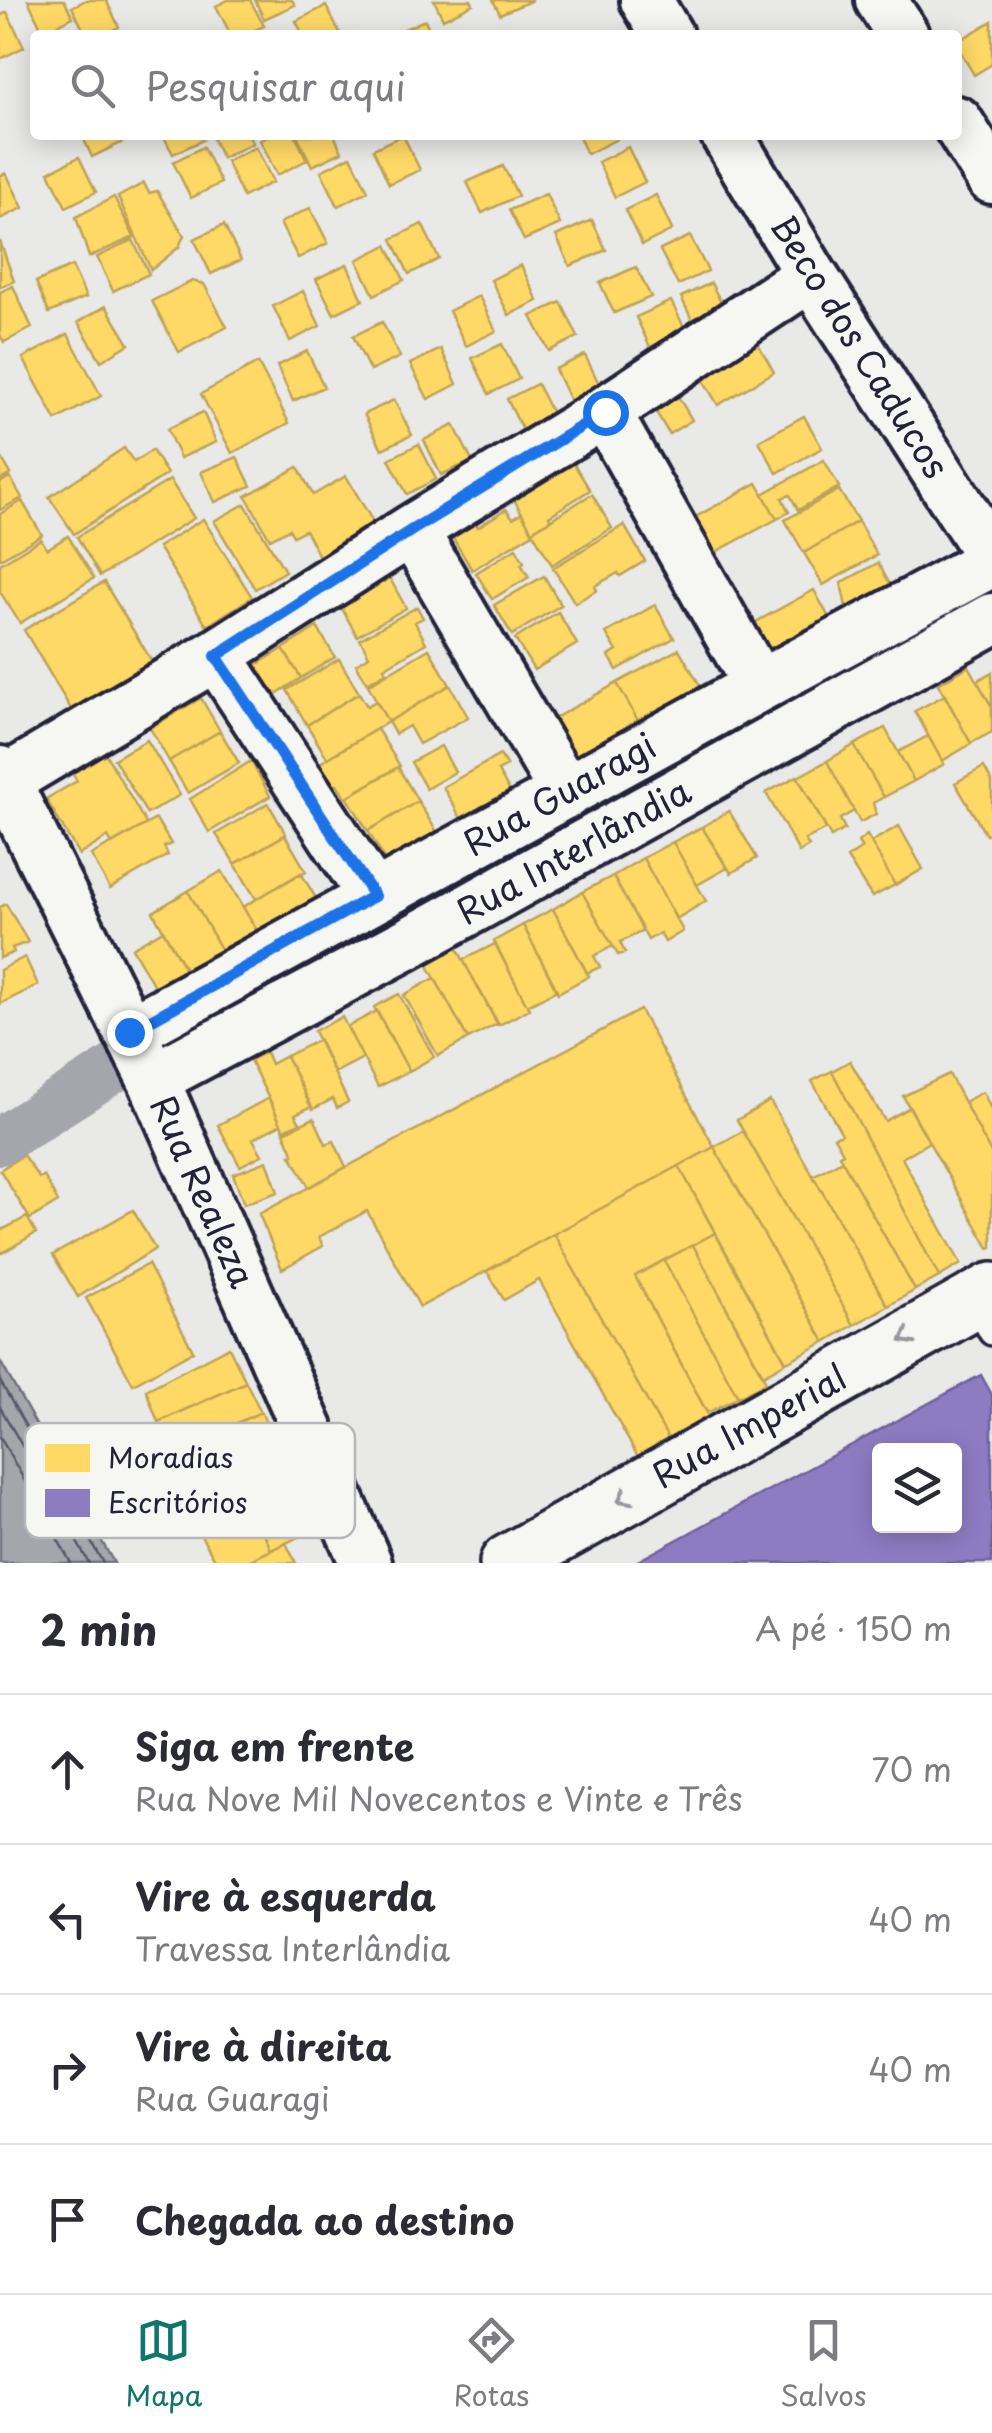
<!DOCTYPE html>
<html lang="pt">
<head>
<meta charset="utf-8">
<style>
  body { margin:0; font-family:"Playpen Sans",sans-serif; background:#f7f7f7; color:#2b2b33 }
  .controls { position:absolute; right:30px; bottom:30px; display:grid; overflow:hidden; border-radius:10px; box-shadow:0 5px 25px #0003 }
  .controls button { width:90px; height:90px; display:grid; place-items:center; padding:0; border:0; border-bottom:2px solid #e1e1e2; background:#fff; color:#2b2b33; font:50px sans-serif }
  .stop { position:absolute; width:30px; height:30px; margin:-22px; border:8px solid #1a73e8; border-radius:50%; background:#fff }
  .stop.end { background:#1a73e8; border-color:#fff; box-shadow:0 2px 10px #0008 }
  .list { margin:0; padding:0; list-style:none }
  h2 { display:flex; justify-content:space-between; align-items:center; height:130px; margin:0; padding:0 40px; font-size:42px }
  h2 small { font-size:32px; font-weight:400; color:#7c7c81 }
  .list li { display:grid; grid-template-columns:65px 1fr auto; gap:30px; align-items:center; box-sizing:border-box; height:150px; padding:0 40px; border-top:2px solid #e1e1e2 }
  .list b { display:block; font-size:38px; white-space:nowrap }
  .list p { margin:0; font-size:32px; white-space:nowrap; color:#7c7c81 }
  .list em { font-size:32px; font-style:normal; color:#7c7c81 }
  .icon { flex:none; width:55px; height:55px; fill:none; stroke:currentColor; stroke-width:2; stroke-linecap:round; stroke-linejoin:round }
  .map { position:relative; flex:none; width:992px; height:1563px; overflow:hidden }
  .search { position:absolute; background:#fff; box-shadow:0 5px 25px #0003; left:30px; right:30px; top:30px; height:110px; display:flex; align-items:center; gap:25px; box-sizing:border-box; padding:0 35px; border-radius:10px; color:#7c7c81; font-size:38px }
  .sheet { height:730px; background:#fff }
  nav { display:flex; justify-content:space-around; align-items:center; box-sizing:border-box; height:140px; border-top:2px solid #e1e1e2; background:#fff; font-size:28px; color:#7c7c81 }
  nav a { display:grid; justify-items:center; gap:5px }
  nav .on { color:#0f766e }
  .map>svg:first-child { display:block }
  .water { fill:#a5a5ac; stroke:#71717f; stroke-width:2.5 }
  .homes { fill:#ffd966; stroke:#bda259; stroke-width:2.5 }
  .offices { fill:#8e7cc3; stroke:#6e619a; stroke-width:2.5; fill-rule:evenodd }
  .lines { fill:none; stroke-linecap:round; stroke-linejoin:round }
  .shore { stroke:#565668; stroke-width:2.5 }
  .canal { stroke:#a5a5ac; stroke-width:48 }
  .service-casing { stroke:#22223b; stroke-width:32 }
  .minor-casing { stroke:#22223b; stroke-width:58 }
  .trunk-casing { stroke:#22223b; stroke-width:62 }
  .service { stroke:#f6f6f2; stroke-width:25 }
  .minor { stroke:#f6f6f2; stroke-width:50 }
  .trunk { stroke:#f6f6f2; stroke-width:55 }
  .oneway { stroke:#9797a0 }
  .route { stroke:#1a73e8; stroke-width:12 }
  .labels { text-anchor:middle; stroke-width:10; stroke-linejoin:round; paint-order:stroke }
  .street-label { font-size:35px; fill:#22223b; stroke:#f6f6f2 }
  .key { fill:#f6f6f2; stroke:#b6b6bb; stroke-width:2.5 }
  .key-label { font-size:28px; fill:#22223b }
</style>
</head>
<body>
<div class="map">
<svg width="992" height="1563" viewBox="0 0 992 1563">
  <rect width="100%" height="100%" fill="#e9e9e7"/>
  <filter id="ink" filterUnits="userSpaceOnUse"><feTurbulence type="fractalNoise" baseFrequency=".01" numOctaves="2"/><feDisplacementMap in="SourceGraphic" scale="20" xChannelSelector="R" yChannelSelector="G"/><feConvolveMatrix kernelMatrix="1 2 1 2 8 2 1 2 1" color-interpolation-filters="sRGB"/></filter>
  <g filter="url(#ink)">
    <!-- water -->
    <path class="water" d="M 0,1361 L 114,1563 L 0,1563 Z"/>
    <!-- homes -->
    <path class="homes" d="M 28,0 L 64,0 L 73,17 L 43,32 Z
      M 86,0 L 106,0 L 119,27 L 103,35 L 86,35 L 72,7 Z
      M 228,0 L 250,0 L 264,26 L 245,35 L 231,35 L 216,6 Z
      M 255,0 L 292,0 L 295,5 L 264,19 Z
      M 434,0 L 471,0 L 473,4 L 443,19 Z
      M 493,0 L 533,0 L 500,14 Z
      M 326,6 L 341,35 L 303,35 L 296,21 Z
      M 7,12 L 24,47 L 0,59 L 0,16 Z
      M 425,20 L 432,35 L 391,35 Z
      M 992,21 L 992,64 L 974,75 L 957,46 L 957,42 Z
      M 82,135 L 119,135 L 123,142 L 92,157 Z
      M 163,135 L 200,135 L 203,140 L 173,154 Z
      M 211,135 L 248,135 L 253,143 L 222,158 Z
      M 271,135 L 295,135 L 307,160 L 277,175 L 260,140 Z
      M 297,135 L 334,135 L 342,152 L 312,166 Z
      M 403,135 L 420,170 L 389,184 L 373,149 Z
      M 578,135 L 615,135 L 617,139 L 587,154 Z
      M 203,147 L 221,183 L 191,198 L 173,162 Z
      M 256,147 L 273,182 L 243,197 L 226,161 Z
      M 628,147 L 645,182 L 615,197 L 598,162 Z
      M 351,156 L 368,191 L 338,206 L 321,171 Z
      M 79,157 L 96,192 L 66,207 L 49,172 Z
      M 503,166 L 518,196 L 482,213 L 467,182 Z
      M 6,173 L 23,208 L 0,219 L 0,176 Z
      M 144,183 L 149,193 L 157,191 L 184,235 L 179,247 L 151,270 L 118,197 Z
      M 546,194 L 560,224 L 524,240 L 509,210 Z
      M 656,195 L 672,230 L 642,245 L 625,210 Z
      M 114,197 L 134,237 L 89,257 L 76,217 Z
      M 310,208 L 328,243 L 298,258 L 280,223 Z
      M 592,220 L 606,250 L 570,266 L 556,236 Z
      M 422,224 L 439,259 L 409,274 L 392,239 Z
      M 224,225 L 241,260 L 211,274 L 194,239 Z
      M 690,236 L 708,271 L 678,285 L 660,250 Z
      M 133,240 L 149,274 L 113,291 L 97,257 Z
      M 0,241 L 14,281 L 0,287 Z
      M 387,245 L 404,280 L 374,295 L 357,260 Z
      M 347,264 L 363,300 L 334,314 L 316,279 Z
      M 521,265 L 538,301 L 509,315 L 491,280 Z
      M 72,266 L 86,297 L 49,313 L 36,282 Z
      M 636,267 L 651,297 L 614,313 L 600,283 Z
      M 192,281 L 204,284 L 227,327 L 179,352 L 152,301 Z
      M 711,283 L 729,318 L 698,332 L 681,297 Z
      M 13,286 L 32,328 L 4,342 L 0,335 L 0,292 Z
      M 303,291 L 320,326 L 290,341 L 273,306 Z
      M 479,296 L 496,331 L 466,346 L 449,311 Z
      M 671,301 L 686,331 L 650,347 L 636,317 Z
      M 561,302 L 578,337 L 549,351 L 531,316 Z
      M 106,306 L 129,344 L 101,361 L 78,322 Z
      M 382,322 L 400,357 L 370,371 L 353,336 Z
      M 68,334 L 101,396 L 56,420 L 23,358 Z
      M 756,340 L 774,372 L 718,405 L 699,373 Z
      M 502,344 L 519,379 L 489,394 L 472,358 Z
      M 441,349 L 457,384 L 428,399 L 410,364 Z
      M 307,351 L 324,387 L 293,401 L 277,366 Z
      M 585,355 L 602,390 L 572,405 L 555,369 Z
      M 258,363 L 289,423 L 232,453 L 201,394 Z
      M 537,384 L 555,419 L 525,435 L 507,399 Z
      M 672,386 L 692,420 L 669,434 L 649,400 Z
      M 394,400 L 412,435 L 382,449 L 364,414 Z
      M 203,412 L 216,442 L 180,458 L 167,429 Z
      M 804,416 L 822,448 L 777,473 L 759,441 Z
      M 454,425 L 472,461 L 441,475 L 424,440 Z
      M 419,444 L 436,479 L 407,494 L 389,459 Z
      M 124,448 L 134,462 L 152,450 L 167,474 L 74,534 L 49,497 Z
      M 0,455 L 11,474 L 0,480 Z
      M 237,457 L 251,486 L 215,502 L 201,472 Z
      M 571,459 L 590,490 L 549,516 L 551,520 L 532,531 L 512,496 Z
      M 824,460 L 839,487 L 798,510 L 790,495 L 782,498 L 789,512 L 777,519 L 763,494 Z
      M 298,467 L 313,495 L 346,476 L 376,527 L 320,558 L 305,530 L 293,536 L 289,529 L 270,539 L 246,496 Z
      M 10,477 L 22,498 L 0,510 L 0,483 Z
      M 170,480 L 194,518 L 100,576 L 77,537 Z
      M 757,483 L 777,519 L 701,560 L 681,525 Z
      M 839,490 L 858,521 L 804,553 L 785,520 Z
      M 592,494 L 612,528 L 552,565 L 532,531 Z
      M 22,501 L 42,535 L 0,559 L 0,514 Z
      M 245,504 L 285,571 L 255,589 L 214,521 Z
      M 506,509 L 513,518 L 522,513 L 533,533 L 472,570 L 450,533 L 473,519 L 478,527 Z
      M 203,519 L 252,597 L 207,626 L 158,547 Z
      M 858,521 L 877,555 L 823,585 L 804,553 Z
      M 624,525 L 645,561 L 620,576 L 618,573 L 595,586 L 597,590 L 575,603 L 553,568 Z
      M 68,536 L 94,578 L 20,623 L 0,592 L 0,564 L 41,539 L 47,549 Z
      M 516,548 L 524,562 L 521,564 L 529,577 L 492,599 L 476,573 Z
      M 878,563 L 896,595 L 849,621 L 841,583 Z
      M 388,575 L 406,608 L 357,636 L 339,603 Z
      M 544,576 L 561,605 L 512,635 L 494,605 Z
      M 104,582 L 159,673 L 78,721 L 24,630 Z
      M 814,590 L 833,625 L 773,658 L 754,623 Z
      M 655,605 L 674,638 L 617,670 L 609,656 L 617,651 L 606,633 Z
      M 417,607 L 423,618 L 415,622 L 426,643 L 384,668 L 386,672 L 367,683 L 356,664 L 369,656 L 360,639 Z
      M 558,612 L 577,644 L 534,670 L 515,639 Z
      M 317,627 L 335,657 L 301,678 L 283,649 Z
      M 283,649 L 301,678 L 273,696 L 254,666 Z
      M 429,649 L 450,685 L 388,722 L 368,685 Z
      M 679,649 L 702,689 L 640,724 L 617,683 Z
      M 339,659 L 359,693 L 307,725 L 287,690 Z
      M 969,666 L 992,707 L 992,732 L 971,743 L 938,684 Z
      M 992,672 L 992,707 L 977,681 Z
      M 617,683 L 640,724 L 578,759 L 555,718 Z
      M 450,685 L 468,717 L 419,744 L 409,726 L 395,734 L 388,722 Z
      M 359,693 L 367,706 L 376,701 L 388,722 L 327,758 L 307,725 Z
      M 945,695 L 971,744 L 942,761 L 915,711 Z
      M 201,698 L 220,731 L 169,761 L 150,728 Z
      M 885,728 L 914,781 L 884,797 L 854,745 Z
      M 377,729 L 400,766 L 346,798 L 337,784 L 329,789 L 315,766 Z
      M 220,731 L 239,763 L 188,793 L 169,761 Z
      M 928,736 L 944,764 L 914,781 L 898,752 Z
      M 147,740 L 180,795 L 147,814 L 114,759 Z
      M 854,745 L 884,797 L 873,803 L 876,814 L 860,822 L 827,761 Z
      M 441,746 L 455,772 L 426,789 L 411,762 Z
      M 104,751 L 146,824 L 112,844 L 108,837 L 79,855 L 46,799 L 77,781 L 70,770 Z
      M 500,755 L 507,766 L 498,771 L 511,794 L 463,822 L 443,787 Z
      M 251,761 L 270,796 L 209,832 L 190,799 Z
      M 827,761 L 854,811 L 840,819 L 845,829 L 831,837 L 798,777 Z
      M 398,767 L 418,801 L 368,831 L 347,797 Z
      M 984,767 L 992,782 L 992,832 L 986,835 L 955,783 Z
      M 797,776 L 826,829 L 805,840 L 809,846 L 799,852 L 766,793 Z
      M 418,801 L 440,837 L 389,867 L 368,831 Z
      M 268,803 L 286,834 L 235,864 L 216,834 Z
      M 729,811 L 757,858 L 731,873 L 702,827 Z
      M 156,819 L 171,844 L 164,847 L 168,855 L 110,889 L 91,855 Z
      M 899,826 L 923,869 L 895,885 L 871,842 Z
      M 702,827 L 727,868 L 697,885 L 673,842 Z
      M 285,835 L 306,871 L 256,899 L 235,864 Z
      M 867,835 L 895,885 L 872,897 L 847,858 L 862,848 L 858,842 Z
      M 673,842 L 706,901 L 676,919 L 643,858 Z
      M 643,858 L 683,931 L 665,942 L 660,933 L 648,940 L 613,876 Z
      M 222,871 L 264,943 L 229,963 L 188,891 Z
      M 301,873 L 323,910 L 264,943 L 243,907 Z
      M 613,876 L 643,931 L 620,942 L 625,953 L 618,955 L 582,892 Z
      M 188,891 L 229,963 L 193,984 L 153,912 Z
      M 582,892 L 613,946 L 594,956 L 600,967 L 587,973 L 553,909 Z
      M 6,904 L 28,942 L 12,948 L 14,952 L 0,958 L 0,907 Z
      M 553,909 L 589,976 L 558,993 L 523,925 Z
      M 523,925 L 557,990 L 527,1005 L 494,941 Z
      M 163,930 L 188,974 L 157,991 L 132,948 Z
      M 495,944 L 529,1009 L 499,1025 L 463,960 Z
      M 457,948 L 497,1024 L 468,1039 L 427,964 Z
      M 25,957 L 38,985 L 0,1004 L 0,970 Z
      M 435,978 L 468,1039 L 438,1056 L 404,995 Z
      M 399,994 L 434,1057 L 409,1071 L 374,1007 Z
      M 640,1010 L 714,1147 L 420,1307 L 367,1211 L 319,1237 L 323,1246 L 282,1269 L 259,1214 Z
      M 377,1011 L 409,1071 L 378,1087 L 347,1027 Z
      M 342,1017 L 363,1058 L 334,1073 L 314,1031 Z
      M 319,1040 L 348,1102 L 337,1108 L 333,1099 L 313,1109 L 286,1056 Z
      M 266,1052 L 271,1064 L 286,1056 L 311,1107 L 295,1114 L 300,1123 L 284,1130 L 250,1060 Z
      M 850,1061 L 885,1121 L 910,1107 L 929,1142 L 902,1158 L 961,1264 L 939,1277 L 832,1071 Z
      M 832,1071 L 939,1277 L 915,1290 L 839,1155 L 843,1153 L 834,1137 L 842,1134 L 812,1081 Z
      M 949,1074 L 992,1155 L 992,1247 L 989,1248 L 903,1096 Z
      M 983,1092 L 992,1111 L 992,1155 L 964,1102 Z
      M 269,1098 L 281,1124 L 253,1139 L 262,1155 L 240,1166 L 218,1125 Z
      M 770,1101 L 888,1306 L 854,1325 L 737,1120 Z
      M 314,1118 L 326,1144 L 334,1141 L 346,1167 L 309,1187 L 291,1155 L 294,1155 L 284,1132 Z
      M 743,1131 L 854,1325 L 825,1342 L 714,1147 Z
      M 714,1147 L 825,1342 L 786,1362 L 679,1166 Z
      M 23,1155 L 39,1178 L 44,1176 L 58,1202 L 30,1219 L 0,1170 Z
      M 842,1160 L 915,1290 L 888,1306 L 813,1176 Z
      M 267,1161 L 278,1192 L 244,1204 L 233,1174 Z
      M 679,1166 L 715,1233 L 635,1276 L 710,1418 L 669,1440 L 554,1234 Z
      M 133,1210 L 155,1249 L 78,1297 L 53,1255 Z
      M 27,1217 L 36,1233 L 2,1253 L 0,1249 L 0,1231 Z
      M 715,1233 L 786,1362 L 763,1375 L 693,1245 Z
      M 554,1234 L 669,1440 L 638,1457 L 539,1280 L 504,1300 L 487,1271 Z
      M 693,1245 L 766,1382 L 738,1397 L 664,1260 Z
      M 664,1260 L 738,1397 L 707,1413 L 635,1276 Z
      M 148,1264 L 193,1351 L 133,1384 L 86,1298 Z
      M 229,1347 L 246,1382 L 158,1422 L 146,1390 Z
      M 246,1382 L 261,1412 L 170,1453 L 158,1422 Z
      M 261,1412 L 275,1441 L 182,1484 L 170,1453 Z
      M 298,1488 L 318,1528 L 271,1550 L 252,1505 Z
      M 252,1505 L 271,1550 L 245,1563 L 217,1563 L 199,1532 Z
      M 286,1543 L 296,1563 L 244,1563 Z"/>
    <!-- offices -->
    <path class="offices" d="M 981,1375 L 992,1395 L 992,1563 L 634,1563 ZM 880,1450 L 954,1450 L 954,1526 L 880,1526 Z"/>
    <g class="lines">
      <!-- shore -->
      <path class="shore" d="M 0,1381 L 103,1563
        M 0,1407 L 89,1563
        M 0,1437 L 71,1563"/>
      <!-- canal -->
      <path class="canal" d="M 0,1141 L 118,1066"/>
      <defs>
        <path id="service" d="M 975,1300 L 992,1332"/>
        <path id="minor" d="M 646,0 L 667,35
          M 881,0 L 903,35
          M 957,122 L 992,178
          M 727,135 L 811,275 L 992,557
          M 605,412 L 759,686
          M 412,530 L 566,793
          M 216,655 L 374,897
          M 0,772 L 153,1079 L 366,1563
          M 5,781 L 216,655 L 412,530 L 605,412 L 811,275
          M 129,1032 L 759,686 L 992,561
          M 153,1079 L 405,945 L 992,619"/>
        <path id="trunk" d="M 508,1563 L 992,1291"/>
      </defs>
      <!-- service casing -->
      <use href="#service" class="service-casing"/>
      <!-- minor casing -->
      <use href="#minor" class="minor-casing"/>
      <!-- trunk casing -->
      <use href="#trunk" class="trunk-casing"/>
      <!-- service -->
      <use href="#service" class="service"/>
      <!-- minor -->
      <use href="#minor" class="minor"/>
      <!-- trunk -->
      <use href="#trunk" class="trunk"/>
    </g>
    <!-- one-way arrows -->
    <defs><path id="oneway-chevron" d="M-2-3.5L2.5 0L-2 3.5" fill="none" stroke-width="1.6" stroke-linecap="round" stroke-linejoin="round" transform="scale(2.5)"/></defs>
    <g class="oneway">
      <use href="#oneway-chevron" transform="translate(907 1338) rotate(151)"/>
      <use href="#oneway-chevron" transform="translate(624 1498) rotate(151)"/>
    </g>
  </g>
  <g class="lines" filter="url(#ink)">
    <!-- route -->
    <path class="route" d="M 129,1032 L 374,896 L 216,656 L 412,530 L 605,412"/>
  </g>
  <g class="labels">
    <!-- street labels -->
    <g class="street-label">
      <text transform="translate(859 347) rotate(58)" y="12">Beco dos Caducos</text>
      <text transform="translate(560 795) rotate(-29)" y="12">Rua Guaragi</text>
      <text transform="translate(574 852) rotate(-29)" y="12">Rua Interlândia</text>
      <text transform="translate(202 1192) rotate(66)" y="12">Rua Realeza</text>
      <text transform="translate(750 1427) rotate(-29)" y="12">Rua Imperial</text>
    </g>
  </g>
  <!-- legend -->
  <rect x="25" y="1423" width="330" height="115" rx="15" class="key"/>
  <rect x="45" y="1444" width="45" height="28" fill="#ffd966"/>
  <rect x="45" y="1489" width="45" height="28" fill="#8e7cc3"/>
  <g class="key-label">
    <text x="108" y="1468">Moradias</text>
    <text x="108" y="1513">Escritórios</text>
  </g>
</svg>
<div class="controls">
<button><svg class="icon" aria-label="layers" viewBox="0 0 24 24"><path d="M12 4l9 5-9 5-9-5zM3 14l9 5 9-5"/></svg></button>
</div>
<div class="stop" style="left:605px;top:412px"></div>
<div class="stop end" style="left:129px;top:1032px"></div>
<div class="search"><svg class="icon" aria-label="search" viewBox="0 0 24 24"><circle cx="10" cy="10" r="6"/><path d="M15 15l6 6"/></svg>Pesquisar aqui</div>
</div>
<section class="sheet">
<h2>2 min<small>A pé · 150 m</small></h2>
<ul class="list">
<li><svg class="icon" aria-label="ahead" viewBox="0 0 24 24"><path d="M12 20V5M6 11l6-6 6 6"/></svg><div><b>Siga em frente</b><p>Rua Nove Mil Novecentos e Vinte e Três</p></div><em>70 m</em></li>
<li><svg class="icon" aria-label="left" viewBox="0 0 24 24"><path d="M17 20v-9H6M10 6l-5 5 5 5"/></svg><div><b>Vire à esquerda</b><p>Travessa Interlândia</p></div><em>40 m</em></li>
<li><svg class="icon" aria-label="right" viewBox="0 0 24 24"><path d="M7 20v-9h11M14 6l5 5-5 5"/></svg><div><b>Vire à direita</b><p>Rua Guaragi</p></div><em>40 m</em></li>
<li><svg class="icon" aria-label="arrive" viewBox="0 0 24 24"><path d="M6 21V4h12l-3 4 3 4H6"/></svg><div><b>Chegada ao destino</b></div></li>
</ul>
</section>
<nav>
<a class="on"><svg class="icon" aria-label="map" viewBox="0 0 24 24"><path d="M3 6l6-2 6 2 6-2v14l-6 2-6-2-6 2zM9 4v14M15 6v14"/></svg>Mapa</a>
<a><svg class="icon" aria-label="directions" viewBox="0 0 24 24"><path d="M12 3l9 9-9 9-9-9zM9 14v-3h6M13 9l2 2-2 2"/></svg>Rotas</a>
<a><svg class="icon" aria-label="saved" viewBox="0 0 24 24"><path d="M7 4h10v16l-5-4-5 4z"/></svg>Salvos</a>
</nav>
</body>
</html>
